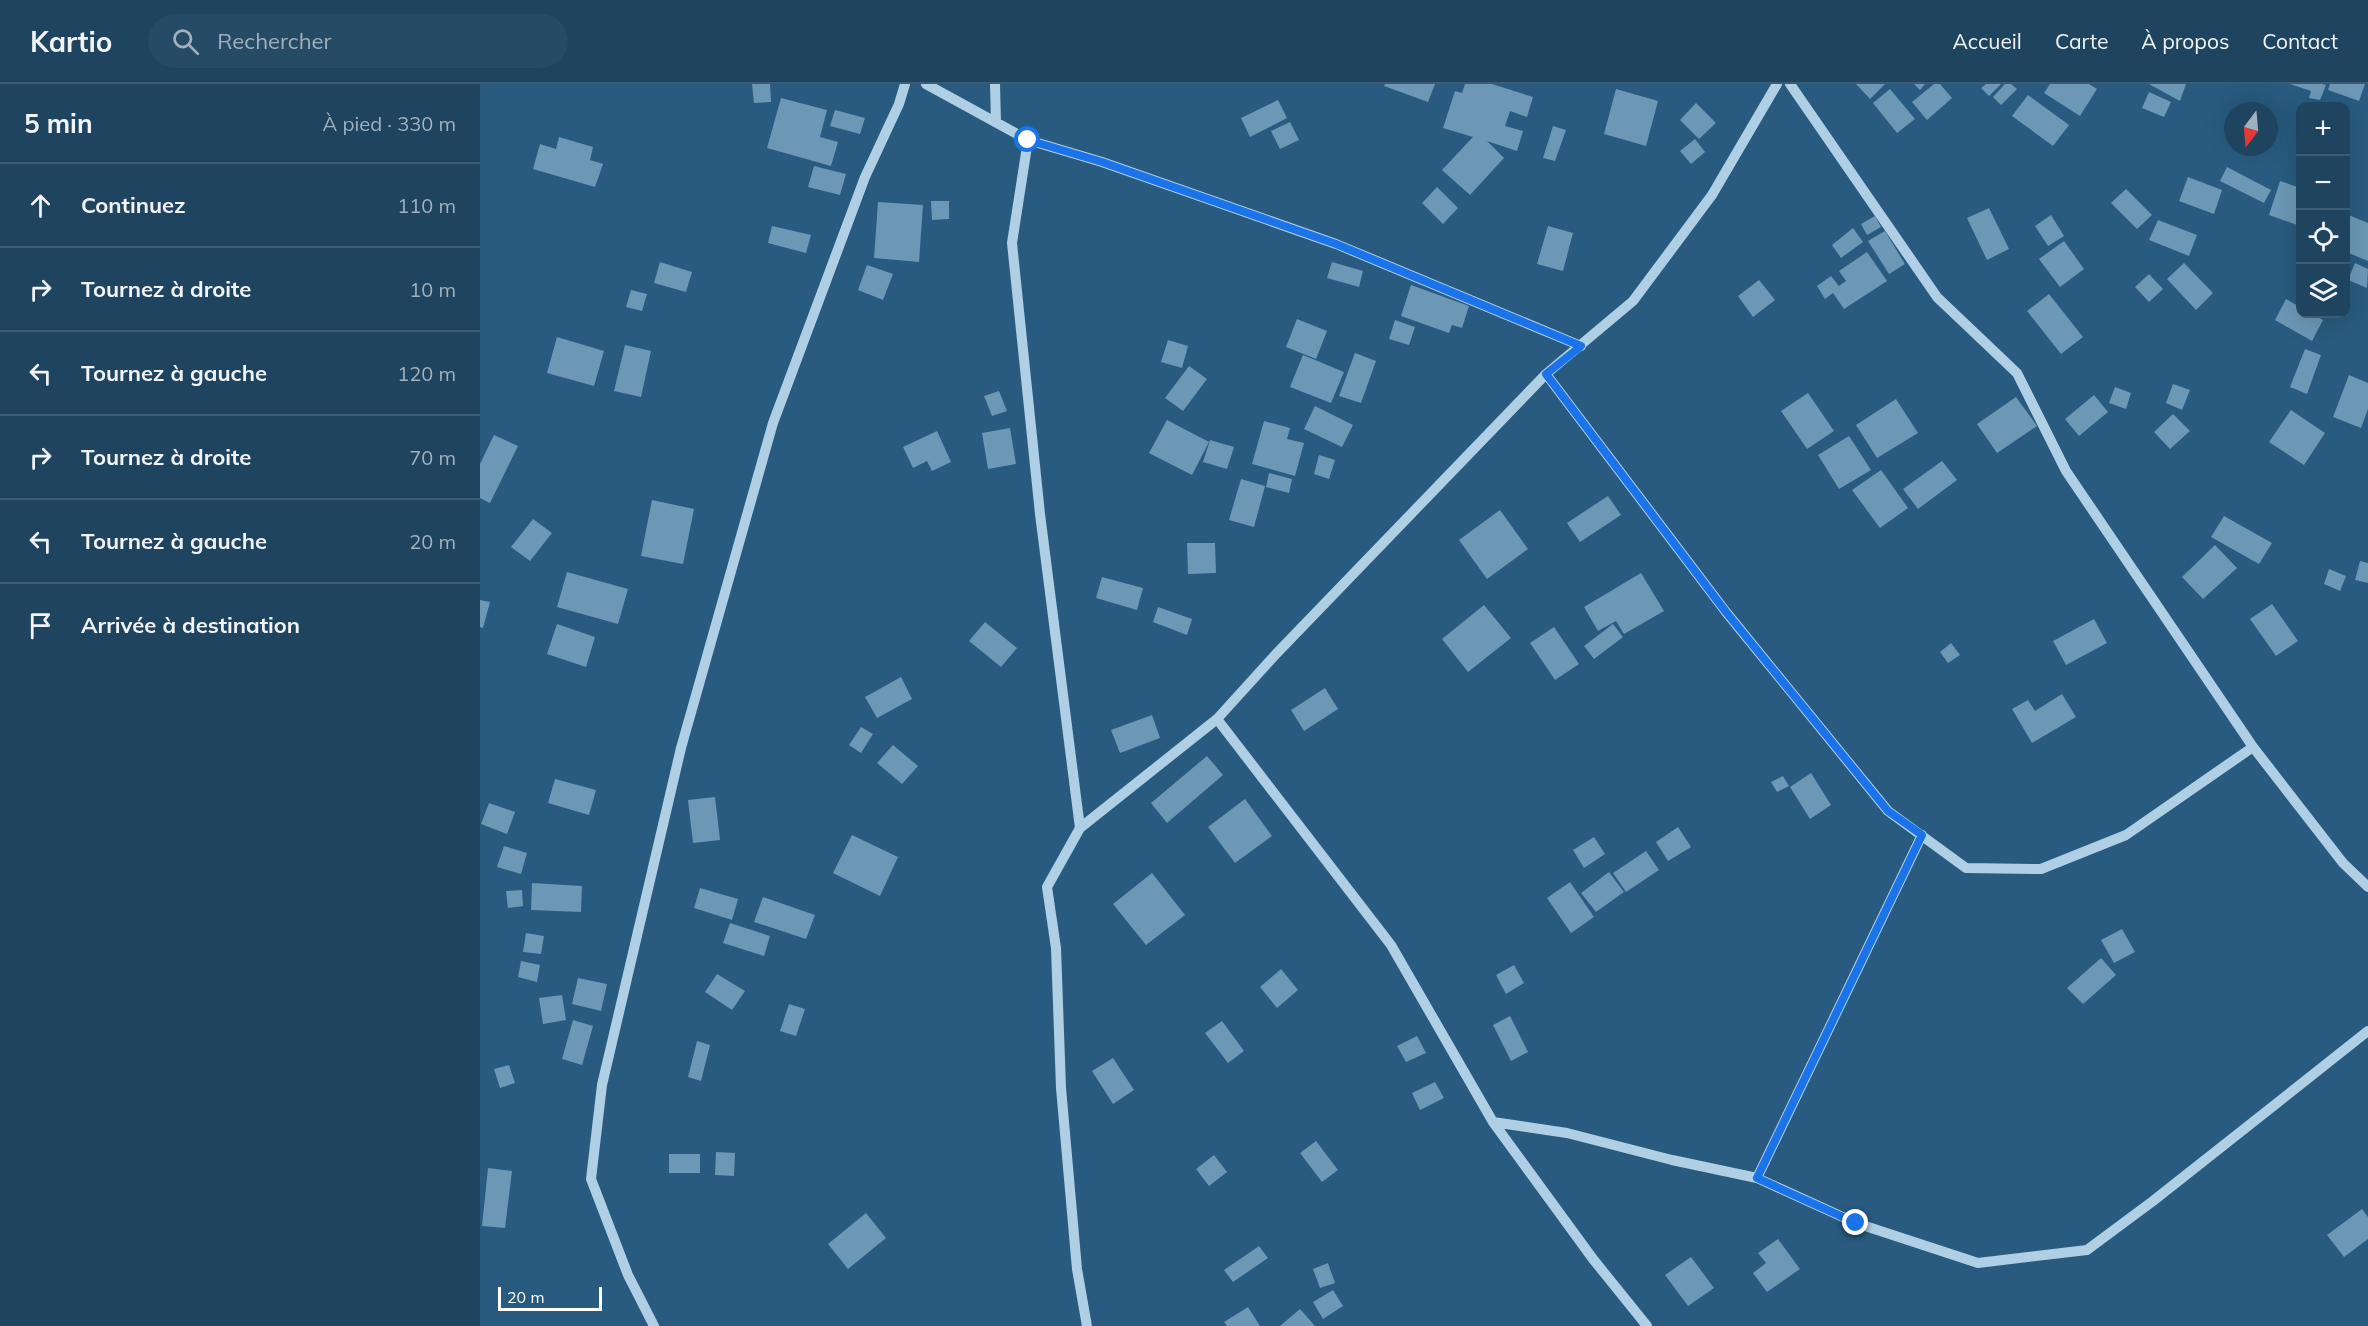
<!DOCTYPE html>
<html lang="fr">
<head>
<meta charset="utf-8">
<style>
  body { margin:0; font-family:Mulish,sans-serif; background:#264b65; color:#f1f3f6 }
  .controls { position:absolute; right:18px; top:18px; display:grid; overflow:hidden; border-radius:12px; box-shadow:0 6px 24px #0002 }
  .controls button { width:54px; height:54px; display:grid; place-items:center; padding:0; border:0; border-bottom:2px solid #3c5c74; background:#1e445f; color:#f1f3f6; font:30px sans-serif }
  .compass { position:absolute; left:1744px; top:18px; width:54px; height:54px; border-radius:50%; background:#1e445f; box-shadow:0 6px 24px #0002; rotate:196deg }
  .scale { position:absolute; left:18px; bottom:15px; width:104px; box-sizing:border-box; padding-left:6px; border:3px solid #fff; border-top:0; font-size:16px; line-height:21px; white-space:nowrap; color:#fff; -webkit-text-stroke:4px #285b7f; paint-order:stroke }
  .stop { position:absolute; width:18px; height:18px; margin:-14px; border:4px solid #1a73e8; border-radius:50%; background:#fff }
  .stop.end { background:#1a73e8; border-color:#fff; box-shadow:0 2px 6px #0008 }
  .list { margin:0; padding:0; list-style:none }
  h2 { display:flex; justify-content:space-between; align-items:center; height:78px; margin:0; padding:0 24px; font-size:26px }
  h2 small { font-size:20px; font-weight:400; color:#a1b0bd }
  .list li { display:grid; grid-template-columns:39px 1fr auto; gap:18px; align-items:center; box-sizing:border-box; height:84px; padding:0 24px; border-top:2px solid #3c5c74 }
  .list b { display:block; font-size:22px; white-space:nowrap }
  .list em { font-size:20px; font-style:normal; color:#a1b0bd }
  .icon { flex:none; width:33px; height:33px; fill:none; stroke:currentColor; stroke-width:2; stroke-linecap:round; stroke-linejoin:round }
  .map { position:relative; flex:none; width:1888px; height:1242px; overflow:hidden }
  header { display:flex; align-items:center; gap:36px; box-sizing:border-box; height:84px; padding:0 30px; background:#1e445f; border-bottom:2px solid #3c5c74 }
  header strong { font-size:28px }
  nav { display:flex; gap:33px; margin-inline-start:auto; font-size:21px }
  .search { width:420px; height:54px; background:#264b65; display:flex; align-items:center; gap:15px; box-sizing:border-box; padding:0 21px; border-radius:33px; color:#a1b0bd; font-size:22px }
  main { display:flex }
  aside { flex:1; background:#1e445f }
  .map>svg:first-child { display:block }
  .building { fill:#6c97b5 }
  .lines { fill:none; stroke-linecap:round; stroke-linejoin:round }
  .minor { stroke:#afcfe5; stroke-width:10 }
  .route { stroke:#1a73e8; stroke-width:8 }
</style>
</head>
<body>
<header>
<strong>Kartio</strong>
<div class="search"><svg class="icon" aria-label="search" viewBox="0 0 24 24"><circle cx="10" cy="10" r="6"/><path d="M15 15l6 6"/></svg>Rechercher</div>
<nav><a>Accueil</a><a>Carte</a><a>À propos</a><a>Contact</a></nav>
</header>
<main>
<aside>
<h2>5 min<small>À pied · 330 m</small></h2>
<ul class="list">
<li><svg class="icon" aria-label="ahead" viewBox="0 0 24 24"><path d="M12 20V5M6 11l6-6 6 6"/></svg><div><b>Continuez</b></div><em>110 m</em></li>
<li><svg class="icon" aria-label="right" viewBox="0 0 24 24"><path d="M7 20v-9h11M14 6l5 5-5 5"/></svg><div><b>Tournez à droite</b></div><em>10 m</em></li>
<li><svg class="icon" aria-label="left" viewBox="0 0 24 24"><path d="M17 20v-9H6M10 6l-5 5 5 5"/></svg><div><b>Tournez à gauche</b></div><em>120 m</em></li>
<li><svg class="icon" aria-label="right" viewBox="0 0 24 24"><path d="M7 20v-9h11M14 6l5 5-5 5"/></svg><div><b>Tournez à droite</b></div><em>70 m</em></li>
<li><svg class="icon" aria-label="left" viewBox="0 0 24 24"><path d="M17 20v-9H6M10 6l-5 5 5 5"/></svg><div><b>Tournez à gauche</b></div><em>20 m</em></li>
<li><svg class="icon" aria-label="arrive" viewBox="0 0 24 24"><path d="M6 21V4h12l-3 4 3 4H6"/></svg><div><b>Arrivée à destination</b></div></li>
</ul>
</aside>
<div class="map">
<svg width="1888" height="1242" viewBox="0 0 1888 1242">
  <rect width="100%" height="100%" fill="#285b7f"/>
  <!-- building -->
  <path class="building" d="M 272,0 L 290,0 L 291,18 L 274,19 Z
    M 905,0 L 955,0 L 948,18 L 904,2 Z
    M 985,0 L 1012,0 L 1053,13 L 1047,33 L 1030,27 L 1025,42 L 1043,47 L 1037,67 L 1007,57 L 1024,74 L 990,111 L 962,86 L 993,53 L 963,44 L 975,7 L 982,9 Z
    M 1376,0 L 1405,0 L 1390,15 Z
    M 1434,0 L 1445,0 L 1440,6 Z
    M 1454,0 L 1460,0 L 1472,14 L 1447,36 L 1432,18 Z
    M 1506,0 L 1521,0 L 1509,12 L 1501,4 Z
    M 1525,0 L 1531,0 L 1537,5 L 1521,21 L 1513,13 Z
    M 1570,0 L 1609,0 L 1617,5 L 1600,32 L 1564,9 Z
    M 1669,0 L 1706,0 L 1700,17 Z
    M 1810,0 L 1842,0 L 1846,1 L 1840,16 L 1829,14 L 1831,7 Z
    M 1850,0 L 1885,0 L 1879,17 L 1848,6 Z
    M 1136,5 L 1178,17 L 1166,62 L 1124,50 Z
    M 1410,5 L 1435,35 L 1417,49 L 1393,19 Z
    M 1669,8 L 1691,18 L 1684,33 L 1662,24 Z
    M 1548,11 L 1589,41 L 1573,62 L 1532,32 Z
    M 301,14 L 347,26 L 340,53 L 358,58 L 351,82 L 287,64 Z
    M 798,16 L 807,34 L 770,53 L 761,34 Z
    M 1216,19 L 1236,39 L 1219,55 L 1200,36 Z
    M 355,26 L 385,34 L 380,50 L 350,42 Z
    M 810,38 L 819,56 L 800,65 L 791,47 Z
    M 1073,42 L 1086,46 L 1075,77 L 1063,74 Z
    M 79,53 L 113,63 L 110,76 L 123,80 L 115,103 L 53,85 L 60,60 L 76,65 Z
    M 1215,55 L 1225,68 L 1211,80 L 1200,67 Z
    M 334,82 L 366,90 L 360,111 L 328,103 Z
    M 1747,83 L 1791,106 L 1784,119 L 1740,97 Z
    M 1708,93 L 1742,106 L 1734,130 L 1699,117 Z
    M 1800,97 L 1820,104 L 1820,142 L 1789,131 Z
    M 957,103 L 978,124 L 963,140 L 942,119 Z
    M 1646,105 L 1672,131 L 1657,145 L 1631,119 Z
    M 451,117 L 469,117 L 469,135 L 452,136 Z
    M 398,118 L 443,121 L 439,178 L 394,174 Z
    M 1509,124 L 1529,165 L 1507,176 L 1487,134 Z
    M 1866,130 L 1888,139 L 1888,177 L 1866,168 Z
    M 1571,131 L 1584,152 L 1568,162 L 1555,142 Z
    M 1395,132 L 1401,143 L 1387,151 L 1381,140 Z
    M 1678,136 L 1717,151 L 1709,172 L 1669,156 Z
    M 292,142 L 331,151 L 326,169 L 288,159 Z
    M 1068,142 L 1093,149 L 1083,187 L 1057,180 Z
    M 1373,144 L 1383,158 L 1361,174 L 1352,161 Z
    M 1405,147 L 1425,180 L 1409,190 L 1388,157 Z
    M 1584,157 L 1604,185 L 1580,203 L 1559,175 Z
    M 1387,168 L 1407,197 L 1364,225 L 1353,209 L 1345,215 L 1337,202 L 1351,192 L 1359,202 L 1366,197 L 1359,187 Z
    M 180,178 L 212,188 L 206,208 L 174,199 Z
    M 852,178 L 883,187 L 879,203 L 847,194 Z
    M 1704,179 L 1733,209 L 1716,226 L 1687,195 Z
    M 1875,179 L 1888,185 L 1887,204 L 1868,196 Z
    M 387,181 L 413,190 L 403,216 L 378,206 Z
    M 1669,190 L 1683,205 L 1669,218 L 1655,203 Z
    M 1279,196 L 1295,216 L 1273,233 L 1258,212 Z
    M 931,201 L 989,222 L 982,244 L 972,241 L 969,249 L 921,232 Z
    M 151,206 L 167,210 L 162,227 L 146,223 Z
    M 1569,210 L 1603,253 L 1581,270 L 1547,227 Z
    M 1806,215 L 1820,223 L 1820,230 L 1832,230 L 1843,236 L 1832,257 L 1795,236 Z
    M 817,235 L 847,247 L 836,275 L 806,263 Z
    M 915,236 L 935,243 L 929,261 L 909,255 Z
    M 77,253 L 124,267 L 114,302 L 67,289 Z
    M 688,256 L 708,262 L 702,284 L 681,278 Z
    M 145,261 L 171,267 L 161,313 L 134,307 Z
    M 1825,265 L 1841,271 L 1827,310 L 1810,303 Z
    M 875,269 L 896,277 L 881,319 L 859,312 Z
    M 823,271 L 864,288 L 851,319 L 810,303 Z
    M 709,282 L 727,295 L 703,327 L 685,314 Z
    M 1869,291 L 1888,299 L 1888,325 L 1881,344 L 1853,333 Z
    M 1693,300 L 1710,306 L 1702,326 L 1686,319 Z
    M 1635,303 L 1651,309 L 1646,325 L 1629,319 Z
    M 519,307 L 527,327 L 512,332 L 504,312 Z
    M 1328,309 L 1354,347 L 1327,365 L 1301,327 Z
    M 1614,311 L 1628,328 L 1599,352 L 1585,335 Z
    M 1536,313 L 1557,342 L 1517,369 L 1497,340 Z
    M 1416,315 L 1438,349 L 1397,374 L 1376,341 Z
    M 835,322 L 873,341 L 862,363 L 824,345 Z
    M 1811,326 L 1845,349 L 1824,381 L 1789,358 Z
    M 1693,330 L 1710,347 L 1690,365 L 1674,348 Z
    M 687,336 L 729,358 L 712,391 L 669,369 Z
    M 784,337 L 810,344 L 807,355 L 824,359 L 815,392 L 772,380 Z
    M 530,344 L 536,380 L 508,385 L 502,349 Z
    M 457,347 L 471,378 L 452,387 L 447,377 L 433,384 L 423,363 Z
    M 14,351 L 38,362 L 10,419 L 0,414 L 0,380 Z
    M 1369,352 L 1391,386 L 1359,405 L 1338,371 Z
    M 730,356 L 754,363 L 747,385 L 723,378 Z
    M 839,371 L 855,376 L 849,395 L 834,390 Z
    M 1462,377 L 1477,396 L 1438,425 L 1423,405 Z
    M 1401,386 L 1428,424 L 1400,444 L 1372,406 Z
    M 789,389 L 812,395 L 809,409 L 786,403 Z
    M 761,395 L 785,402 L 774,443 L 749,436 Z
    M 1128,412 L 1141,431 L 1100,458 L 1087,439 Z
    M 172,416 L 214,425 L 203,480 L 161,472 Z
    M 1020,426 L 1048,465 L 1007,495 L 979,456 Z
    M 1744,432 L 1792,459 L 1779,480 L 1731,453 Z
    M 53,435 L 72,449 L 50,477 L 31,463 Z
    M 707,459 L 735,459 L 736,489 L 708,490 Z
    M 1735,461 L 1757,484 L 1723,515 L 1702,493 Z
    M 1880,477 L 1888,479 L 1888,499 L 1875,496 Z
    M 1849,485 L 1866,492 L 1860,507 L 1844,500 Z
    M 87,488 L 148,505 L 138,540 L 77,523 Z
    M 1161,489 L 1184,527 L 1144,550 L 1136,537 L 1118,547 L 1104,523 Z
    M 622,493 L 663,504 L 657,526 L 616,514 Z
    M 0,516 L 10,518 L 3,544 L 0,543 Z
    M 1792,520 L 1818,557 L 1796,572 L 1770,535 Z
    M 1004,521 L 1031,554 L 988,588 L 962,555 Z
    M 678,523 L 712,535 L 707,551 L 673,538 Z
    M 1614,535 L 1627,559 L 1586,581 L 1573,557 Z
    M 505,538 L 537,564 L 521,583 L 489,557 Z
    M 77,540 L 115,553 L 106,583 L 67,570 Z
    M 1133,540 L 1143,553 L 1114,575 L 1104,562 Z
    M 1074,543 L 1099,580 L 1075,596 L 1050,559 Z
    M 1471,559 L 1480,571 L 1468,579 L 1460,568 Z
    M 421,593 L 432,615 L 397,634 L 385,613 Z
    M 845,604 L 858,625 L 824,647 L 811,626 Z
    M 1582,610 L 1596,633 L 1552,659 L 1532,625 L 1548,616 L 1555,627 Z
    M 672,631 L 680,654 L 640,669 L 631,646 Z
    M 381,643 L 393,650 L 381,669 L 369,661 Z
    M 413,661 L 438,682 L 422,700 L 397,679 Z
    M 727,672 L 743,691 L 687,739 L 671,719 Z
    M 1331,689 L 1351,721 L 1330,735 L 1310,703 Z
    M 1303,692 L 1309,702 L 1297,708 L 1291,698 Z
    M 75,695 L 116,706 L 109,731 L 68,719 Z
    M 235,713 L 240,756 L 213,759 L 208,716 Z
    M 765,715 L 792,752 L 755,779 L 728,743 Z
    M 9,719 L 35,728 L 27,750 L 1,740 Z
    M 1198,743 L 1211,763 L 1188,777 L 1176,758 Z
    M 372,751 L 418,773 L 400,812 L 353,789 Z
    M 1114,753 L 1125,770 L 1104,784 L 1093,766 Z
    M 24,762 L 47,769 L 41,790 L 17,783 Z
    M 1166,767 L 1179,786 L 1146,808 L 1133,789 Z
    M 1129,788 L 1144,808 L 1116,828 L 1101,809 Z
    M 672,789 L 705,831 L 666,861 L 633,820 Z
    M 1090,798 L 1114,833 L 1091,849 L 1067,814 Z
    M 52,799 L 102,802 L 101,828 L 51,826 Z
    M 220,804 L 258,815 L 252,836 L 214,824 Z
    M 42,806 L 43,822 L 28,824 L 26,807 Z
    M 283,813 L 335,831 L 326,855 L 274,838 Z
    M 250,839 L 290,852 L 284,872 L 243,859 Z
    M 1642,845 L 1655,868 L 1634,879 L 1621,856 Z
    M 46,849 L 64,852 L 61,870 L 43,868 Z
    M 1621,874 L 1636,891 L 1603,920 L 1587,904 Z
    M 41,877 L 60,881 L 57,898 L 38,893 Z
    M 1034,881 L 1044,899 L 1026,910 L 1016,891 Z
    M 801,885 L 818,906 L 797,924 L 780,903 Z
    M 237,890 L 265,907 L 252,926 L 225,908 Z
    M 98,894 L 127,900 L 121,927 L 92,920 Z
    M 82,911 L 86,936 L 63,940 L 59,914 Z
    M 309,920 L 325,925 L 316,952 L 300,947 Z
    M 1030,932 L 1048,968 L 1031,977 L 1013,941 Z
    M 93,936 L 113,942 L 102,981 L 82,975 Z
    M 742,937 L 764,967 L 748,979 L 725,949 Z
    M 937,952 L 946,969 L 926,978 L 917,962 Z
    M 217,957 L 230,961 L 221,997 L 208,993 Z
    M 633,974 L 654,1006 L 633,1020 L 612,987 Z
    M 29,981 L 35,999 L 20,1004 L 14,985 Z
    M 955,998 L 964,1014 L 940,1026 L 932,1009 Z
    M 836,1057 L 858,1086 L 842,1098 L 820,1069 Z
    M 236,1068 L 255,1069 L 254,1092 L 235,1091 Z
    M 189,1070 L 220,1070 L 220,1089 L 189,1089 Z
    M 734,1071 L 747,1088 L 729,1102 L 716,1085 Z
    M 8,1084 L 32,1087 L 25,1144 L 2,1142 Z
    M 1882,1125 L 1888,1133 L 1888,1155 L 1864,1173 L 1847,1151 Z
    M 386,1129 L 406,1154 L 368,1185 L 348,1160 Z
    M 1298,1155 L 1320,1185 L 1287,1208 L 1273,1189 L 1286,1179 L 1278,1169 Z
    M 779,1162 L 788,1174 L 753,1198 L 744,1186 Z
    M 1211,1173 L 1234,1204 L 1208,1222 L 1185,1191 Z
    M 848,1179 L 855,1199 L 840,1204 L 833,1185 Z
    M 853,1206 L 863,1222 L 843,1235 L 833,1218 Z
    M 768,1223 L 780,1242 L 747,1242 L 744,1238 Z
    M 820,1225 L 835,1242 L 800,1242 Z"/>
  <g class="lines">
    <!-- minor -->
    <path class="minor" d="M 446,0 L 548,56 L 622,78 L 856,160 L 1101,262
      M 515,0 L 516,38
      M 1310,0 L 1457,213 L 1537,289 L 1586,387 L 1773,663 L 1863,779 L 1888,803
      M 548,56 L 532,159 L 560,430 L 600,744
      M 1066,290 L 1246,528 L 1408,727 L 1486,784 L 1561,785 L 1646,751 L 1773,663
      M 737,635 L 911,861 L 1013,1038 L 1087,1049 L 1192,1076 L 1277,1094 L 1376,1139 L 1498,1179 L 1607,1166 L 1673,1117 L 1888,947
      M 1013,1038 L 1113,1175 L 1167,1242
      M 1277,1094 L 1442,751
      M 174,1242 L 148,1191 L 111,1095 L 122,1001 L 201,664 L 293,339 L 385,93 L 419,20 L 425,0
      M 607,1242 L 597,1185 L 581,1004 L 576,864 L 567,803 L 600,744 L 737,635 L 796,570 L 1066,290 L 1153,217 L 1232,111 L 1297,0"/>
  </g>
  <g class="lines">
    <!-- route -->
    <path class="route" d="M 548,56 L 622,78 L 856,160 L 1101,262 L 1066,290 L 1246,528 L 1408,727 L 1442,751 L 1277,1094 L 1376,1139"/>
  </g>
</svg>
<div class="controls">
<button>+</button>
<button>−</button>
<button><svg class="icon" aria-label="locate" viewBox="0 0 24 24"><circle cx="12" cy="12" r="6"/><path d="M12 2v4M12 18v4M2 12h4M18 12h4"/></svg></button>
<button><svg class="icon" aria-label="layers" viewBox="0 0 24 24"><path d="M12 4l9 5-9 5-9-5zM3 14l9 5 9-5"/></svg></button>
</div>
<svg class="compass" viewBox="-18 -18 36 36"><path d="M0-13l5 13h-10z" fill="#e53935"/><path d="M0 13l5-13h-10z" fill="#a1b0bd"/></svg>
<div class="scale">20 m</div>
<div class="stop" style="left:548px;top:56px"></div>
<div class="stop end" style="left:1376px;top:1139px"></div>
</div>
</main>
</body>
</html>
